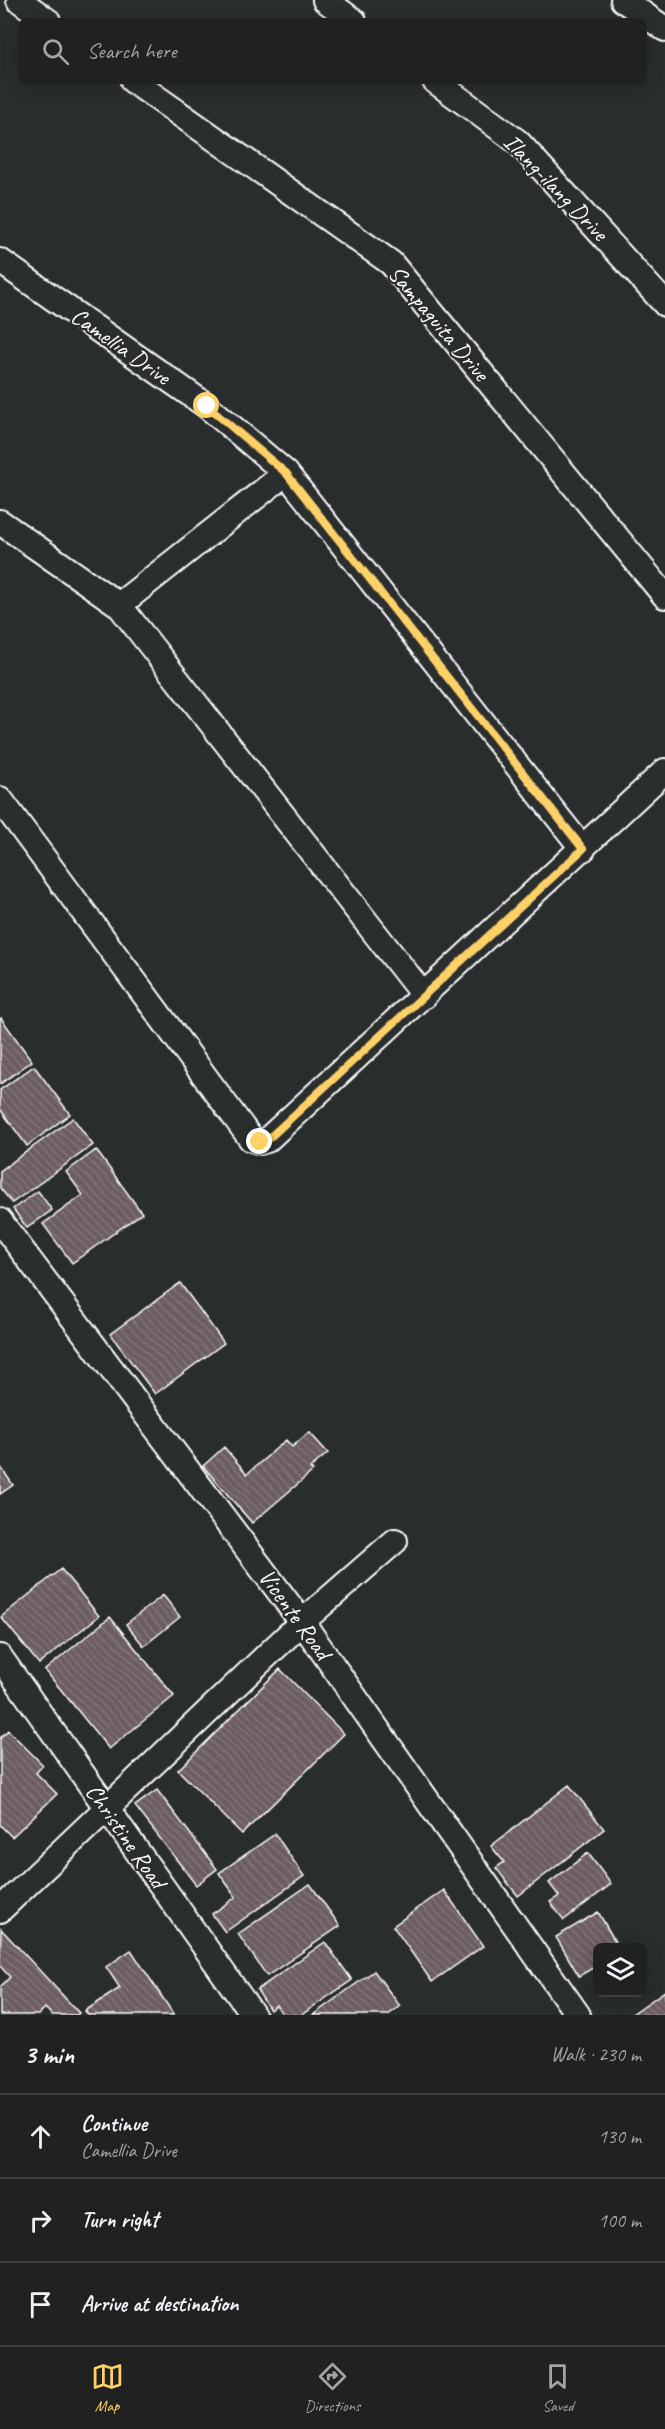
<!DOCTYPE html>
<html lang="en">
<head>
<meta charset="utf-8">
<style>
  body { margin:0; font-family:Caveat,sans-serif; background:#282a2a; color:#f1f3f6 }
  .controls { position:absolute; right:18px; bottom:18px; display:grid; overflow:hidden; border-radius:9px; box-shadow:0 3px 15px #0003 }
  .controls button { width:54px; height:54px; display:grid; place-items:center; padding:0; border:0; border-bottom:2px solid #3d3f40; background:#202222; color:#f1f3f6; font:30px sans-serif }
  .stop { position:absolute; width:18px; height:18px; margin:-14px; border:4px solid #ffd166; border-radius:50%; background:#fff }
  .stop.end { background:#ffd166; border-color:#fff; box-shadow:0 2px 6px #0008 }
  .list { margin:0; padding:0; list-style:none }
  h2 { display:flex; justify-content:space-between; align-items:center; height:78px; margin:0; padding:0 24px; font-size:26px }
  h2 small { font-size:20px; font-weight:400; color:#a2a4a5 }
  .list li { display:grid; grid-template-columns:39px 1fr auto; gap:18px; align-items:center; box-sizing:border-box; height:84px; padding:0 24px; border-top:2px solid #3d3f40 }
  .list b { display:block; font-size:22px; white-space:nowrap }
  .list p { margin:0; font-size:20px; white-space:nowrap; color:#a2a4a5 }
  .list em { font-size:20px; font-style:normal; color:#a2a4a5 }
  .icon { flex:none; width:33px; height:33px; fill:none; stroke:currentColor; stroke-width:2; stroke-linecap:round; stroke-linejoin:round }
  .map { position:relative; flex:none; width:665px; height:2015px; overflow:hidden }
  .search { position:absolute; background:#202222; box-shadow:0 3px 15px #0003; left:18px; right:18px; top:18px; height:66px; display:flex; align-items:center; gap:15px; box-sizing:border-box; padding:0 21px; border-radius:9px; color:#a2a4a5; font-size:22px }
  .sheet { height:330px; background:#202222 }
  nav { display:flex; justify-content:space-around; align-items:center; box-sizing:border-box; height:84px; border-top:2px solid #3d3f40; background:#202222; font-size:16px; color:#a2a4a5 }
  nav a { display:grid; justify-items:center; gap:3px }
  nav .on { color:#ffd166 }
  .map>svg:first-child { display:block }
  .building { fill:url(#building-back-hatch); stroke:#fff; stroke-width:1.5 }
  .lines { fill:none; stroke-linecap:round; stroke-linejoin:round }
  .minor-casing { stroke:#fff; stroke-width:28 }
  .minor { stroke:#2a2d2e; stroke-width:24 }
  .route { stroke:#ffd166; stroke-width:8 }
  .labels { text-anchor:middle; stroke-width:4.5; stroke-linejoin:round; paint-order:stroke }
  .street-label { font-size:24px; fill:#fff; stroke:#2a2d2e }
</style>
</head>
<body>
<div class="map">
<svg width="665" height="2015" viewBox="0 0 665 2015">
  <defs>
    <pattern id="building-back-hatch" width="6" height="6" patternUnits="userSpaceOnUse" patternTransform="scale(1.5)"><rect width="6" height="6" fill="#6c5b64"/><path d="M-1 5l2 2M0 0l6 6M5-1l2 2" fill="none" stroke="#82747b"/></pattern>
  </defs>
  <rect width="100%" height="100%" fill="#2a2d2e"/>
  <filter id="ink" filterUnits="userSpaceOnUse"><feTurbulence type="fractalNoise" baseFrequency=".0167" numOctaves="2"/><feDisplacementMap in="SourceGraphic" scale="12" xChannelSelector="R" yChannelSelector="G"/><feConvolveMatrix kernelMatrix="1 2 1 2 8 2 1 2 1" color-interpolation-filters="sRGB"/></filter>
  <g filter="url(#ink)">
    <!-- building -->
    <path class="building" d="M 1,1018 L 32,1061 L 0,1084 L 0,1019 Z
      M 34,1066 L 70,1114 L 27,1146 L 0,1109 L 0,1090 Z
      M 73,1118 L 93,1145 L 12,1203 L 0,1188 L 0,1171 Z
      M 96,1150 L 142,1213 L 72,1263 L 43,1224 L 83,1195 L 66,1172 Z
      M 38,1191 L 52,1210 L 27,1228 L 13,1209 Z
      M 180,1283 L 224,1343 L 155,1394 L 110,1334 Z
      M 309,1432 L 328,1453 L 310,1468 L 313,1471 L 252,1523 L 203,1466 L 224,1447 L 247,1474 L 286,1440 L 292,1447 Z
      M 0,1466 L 13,1485 L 0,1494 Z
      M 61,1569 L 99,1616 L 39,1664 L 1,1617 Z
      M 163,1595 L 180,1617 L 144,1646 L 126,1624 Z
      M 110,1617 L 174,1696 L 109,1749 L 45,1670 Z
      M 280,1669 L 344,1734 L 242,1834 L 178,1770 Z
      M 8,1730 L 43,1765 L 36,1773 L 57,1794 L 12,1837 L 0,1825 L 0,1738 Z
      M 569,1785 L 604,1829 L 518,1896 L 496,1868 L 504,1862 L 491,1846 Z
      M 157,1790 L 217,1869 L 196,1885 L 135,1806 Z
      M 275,1834 L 304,1876 L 225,1932 L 212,1914 L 236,1897 L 219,1873 Z
      M 588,1853 L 611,1884 L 564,1920 L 550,1902 L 559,1896 L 549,1883 Z
      M 310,1884 L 340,1926 L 267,1976 L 238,1934 Z
      M 444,1890 L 483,1946 L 432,1982 L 393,1926 Z
      M 598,1912 L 619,1948 L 598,1948 L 598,1965 L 579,1976 L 556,1937 Z
      M 1,1929 L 79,2013 L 77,2015 L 52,2015 L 45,2008 L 38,2015 L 0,2015 L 0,1987 L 10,1977 L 0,1966 Z
      M 325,1942 L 352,1980 L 301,2015 L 283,2015 L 276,2005 L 270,2010 L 257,1990 Z
      M 131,1950 L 174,2015 L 88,2015 L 85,2011 L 120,1988 L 106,1967 Z
      M 374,1971 L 400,2006 L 388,2015 L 313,2015 Z
      M 665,1991 L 665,2015 L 633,2015 L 632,2014 Z"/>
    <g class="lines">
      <defs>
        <path id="minor" d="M 19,0 L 48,21
          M 325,0 L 354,21
          M 623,0 L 665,29
          M 133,81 L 391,263 L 665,596
          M 435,81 L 518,142 L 665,304
          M 0,261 L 207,406 L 286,473 L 583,849
          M 0,522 L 119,605 L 424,996
          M 119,605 L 286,473
          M 0,799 L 251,1139 L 260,1142 L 267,1140 L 665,771
          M 0,1221 L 302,1622 L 578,2015
          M 0,1657 L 253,2015
          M 0,1910 L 302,1622 L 395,1541"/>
      </defs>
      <!-- minor casing -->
      <use href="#minor" class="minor-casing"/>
      <!-- minor -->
      <use href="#minor" class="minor"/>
    </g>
  </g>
  <g class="lines" filter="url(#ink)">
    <!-- route -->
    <path class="route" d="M 207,406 L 286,473 L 583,849 L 267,1140 L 260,1142"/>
  </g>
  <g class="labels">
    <!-- street labels -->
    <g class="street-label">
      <text transform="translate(556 187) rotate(46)" y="8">Ilang-ilang Drive</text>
      <text transform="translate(439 323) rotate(50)" y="8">Sampaguita Drive</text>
      <text transform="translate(121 346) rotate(35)" y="8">Camellia Drive</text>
      <text transform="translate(295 1614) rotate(54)" y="8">Vicente Road</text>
      <text transform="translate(126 1836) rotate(55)" y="8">Christine Road</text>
    </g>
  </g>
</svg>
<div class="controls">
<button><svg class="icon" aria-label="layers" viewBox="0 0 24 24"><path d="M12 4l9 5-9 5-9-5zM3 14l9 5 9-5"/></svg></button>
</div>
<div class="stop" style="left:207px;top:406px"></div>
<div class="stop end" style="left:260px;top:1142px"></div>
<div class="search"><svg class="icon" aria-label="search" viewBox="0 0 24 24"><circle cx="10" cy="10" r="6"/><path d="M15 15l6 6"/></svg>Search here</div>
</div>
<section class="sheet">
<h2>3 min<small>Walk · 230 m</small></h2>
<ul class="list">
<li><svg class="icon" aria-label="ahead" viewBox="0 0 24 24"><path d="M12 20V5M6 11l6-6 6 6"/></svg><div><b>Continue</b><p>Camellia Drive</p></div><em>130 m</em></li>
<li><svg class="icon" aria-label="right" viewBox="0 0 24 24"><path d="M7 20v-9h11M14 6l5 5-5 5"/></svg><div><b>Turn right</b></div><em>100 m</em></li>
<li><svg class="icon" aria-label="arrive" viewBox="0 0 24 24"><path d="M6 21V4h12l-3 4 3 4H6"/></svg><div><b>Arrive at destination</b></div></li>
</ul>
</section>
<nav>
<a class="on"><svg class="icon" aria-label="map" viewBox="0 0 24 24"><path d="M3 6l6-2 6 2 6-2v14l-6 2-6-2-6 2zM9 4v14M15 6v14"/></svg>Map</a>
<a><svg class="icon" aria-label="directions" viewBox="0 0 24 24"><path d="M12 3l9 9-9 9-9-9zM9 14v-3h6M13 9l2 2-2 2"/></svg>Directions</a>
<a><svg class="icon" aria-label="saved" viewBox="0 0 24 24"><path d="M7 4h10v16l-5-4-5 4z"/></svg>Saved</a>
</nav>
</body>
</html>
